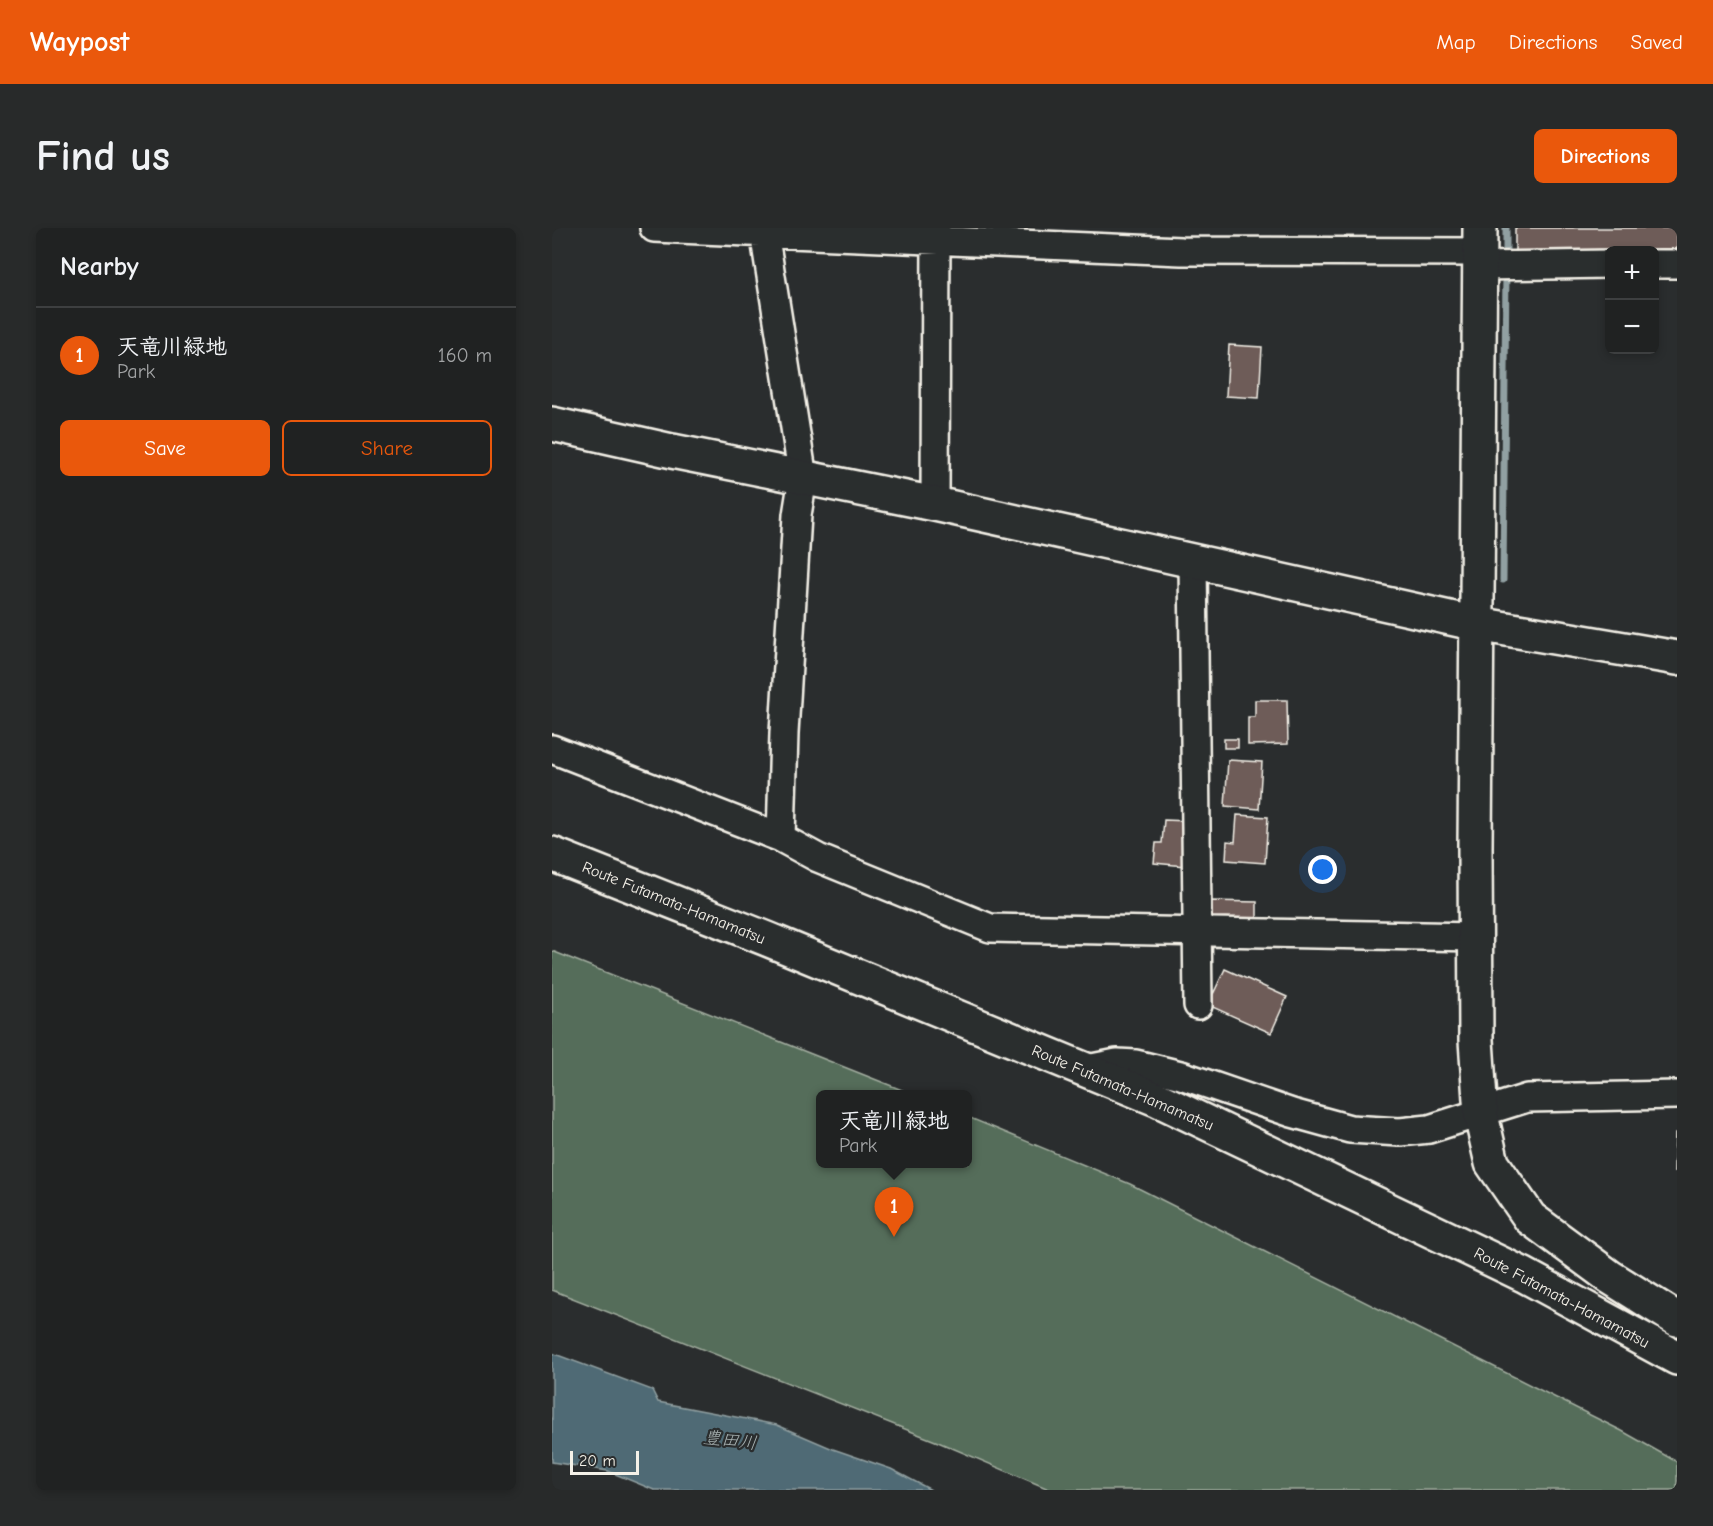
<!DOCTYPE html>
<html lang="en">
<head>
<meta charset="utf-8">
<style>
  body { margin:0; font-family:"Comic Neue","Klee One",sans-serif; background:#282a2a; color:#f1f3f6 }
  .controls { position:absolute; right:18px; top:18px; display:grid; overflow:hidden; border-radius:9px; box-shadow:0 3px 9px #0003 }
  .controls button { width:54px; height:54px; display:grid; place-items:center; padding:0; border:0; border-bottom:2px solid #3d3f40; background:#202222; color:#f1f3f6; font:30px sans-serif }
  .scale { position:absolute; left:18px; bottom:15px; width:69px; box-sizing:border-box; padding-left:6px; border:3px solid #f4f1e8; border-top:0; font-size:16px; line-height:21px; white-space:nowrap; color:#f4f1e8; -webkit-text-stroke:4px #2a2d2e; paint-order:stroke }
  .you { position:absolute; left:771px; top:642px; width:21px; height:21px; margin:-15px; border:4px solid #fff; border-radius:50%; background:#1a73e8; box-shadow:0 0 0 9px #1a73e833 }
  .badge { display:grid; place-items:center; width:39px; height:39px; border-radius:50%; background:#ea580c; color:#fff; font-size:20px; font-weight:700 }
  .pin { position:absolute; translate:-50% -50px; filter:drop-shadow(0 2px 3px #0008) }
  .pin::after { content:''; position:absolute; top:32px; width:21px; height:18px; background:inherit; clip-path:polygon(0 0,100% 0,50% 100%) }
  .popup { position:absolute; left:264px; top:862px; width:156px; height:78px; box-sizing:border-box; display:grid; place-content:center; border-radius:9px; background:#202222; filter:drop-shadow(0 2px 4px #0005); font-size:20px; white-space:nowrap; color:#a2a4a5 }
  .popup b { font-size:22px; color:#f1f3f6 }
  .popup::after { content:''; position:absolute; left:50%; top:100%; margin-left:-12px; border:12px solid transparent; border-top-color:#202222 }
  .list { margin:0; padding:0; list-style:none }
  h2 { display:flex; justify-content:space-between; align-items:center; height:78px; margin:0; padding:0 24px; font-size:26px }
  h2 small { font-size:20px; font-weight:400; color:#a2a4a5 }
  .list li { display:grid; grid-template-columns:39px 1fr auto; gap:18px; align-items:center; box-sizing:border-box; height:96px; padding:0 24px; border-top:2px solid #3d3f40 }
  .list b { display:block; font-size:22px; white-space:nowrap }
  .list p { margin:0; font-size:20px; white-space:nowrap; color:#a2a4a5 }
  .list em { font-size:20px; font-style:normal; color:#a2a4a5 }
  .actions { display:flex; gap:12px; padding:18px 24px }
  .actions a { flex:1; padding:14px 0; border:2px solid #ea580c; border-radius:9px; text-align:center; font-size:21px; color:#ea580c }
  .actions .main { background:#ea580c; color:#fff }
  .map { position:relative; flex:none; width:1125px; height:1262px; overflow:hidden; border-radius:9px }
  header { display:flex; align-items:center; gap:36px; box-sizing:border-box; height:84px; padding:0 30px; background:#ea580c; color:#fff }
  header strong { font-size:28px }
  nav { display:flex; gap:33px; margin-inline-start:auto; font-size:21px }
  .intro { display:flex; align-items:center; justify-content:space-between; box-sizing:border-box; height:144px; padding:0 36px }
  h1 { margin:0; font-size:42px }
  .button { padding:15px 27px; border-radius:9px; background:#ea580c; color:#fff; font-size:21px; font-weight:700 }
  main { display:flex; gap:36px; padding:0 36px }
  aside { flex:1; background:#202222; border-radius:9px; box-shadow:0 3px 9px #0003 }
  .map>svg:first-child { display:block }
  .green { fill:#556d5a; stroke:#a4afa1; stroke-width:1.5 }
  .water { fill:#4f6a74; stroke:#91a0a2; stroke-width:1.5 }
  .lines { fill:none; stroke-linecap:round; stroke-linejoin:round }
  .stream { stroke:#91a0a2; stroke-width:7 }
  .building { fill:#6e5b58; stroke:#f4f1e8; stroke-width:1.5 }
  .minor-casing { stroke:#f4f1e8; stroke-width:32 }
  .tertiary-casing { stroke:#f4f1e8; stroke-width:38 }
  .secondary-casing { stroke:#f4f1e8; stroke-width:38 }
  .minor { stroke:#2a2d2e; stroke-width:27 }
  .tertiary { stroke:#2a2d2e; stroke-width:33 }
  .secondary { stroke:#2a2d2e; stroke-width:33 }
  .labels { text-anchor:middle; stroke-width:4.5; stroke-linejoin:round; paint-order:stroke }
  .street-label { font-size:16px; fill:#f4f1e8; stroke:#2a2d2e }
  .water-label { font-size:18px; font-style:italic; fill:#aab4b4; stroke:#2a2d2e }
</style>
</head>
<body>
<header>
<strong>Waypost</strong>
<nav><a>Map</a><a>Directions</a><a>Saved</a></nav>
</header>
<div class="intro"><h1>Find us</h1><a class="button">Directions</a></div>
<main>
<aside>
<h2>Nearby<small></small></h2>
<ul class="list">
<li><span class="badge">1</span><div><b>天竜川緑地</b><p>Park</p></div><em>160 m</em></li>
</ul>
<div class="actions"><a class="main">Save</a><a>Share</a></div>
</aside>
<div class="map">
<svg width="1125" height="1262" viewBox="0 0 1125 1262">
  <rect width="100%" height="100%" fill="#2a2d2e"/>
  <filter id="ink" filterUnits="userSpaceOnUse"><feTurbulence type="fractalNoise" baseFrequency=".0167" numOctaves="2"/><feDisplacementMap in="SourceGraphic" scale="12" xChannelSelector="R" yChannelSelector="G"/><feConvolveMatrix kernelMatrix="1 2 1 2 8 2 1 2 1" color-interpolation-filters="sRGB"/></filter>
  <g filter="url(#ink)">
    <!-- green -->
    <path class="green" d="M 0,723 L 360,866 L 268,866 L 268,936 L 416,936 L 416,889 L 578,956 L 1070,1203 L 1125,1234 L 1125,1262 L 499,1262 L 386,1214 L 0,1062 Z"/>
    <!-- water -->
    <path class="water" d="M 0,1125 L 100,1162 L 106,1174 L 225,1197 L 281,1221 L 339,1241 L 379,1262 L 102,1262 L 56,1243 L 0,1234 Z"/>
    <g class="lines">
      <!-- stream -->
      <path class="stream" d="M 954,32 L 954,0
        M 951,352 L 954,43"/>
    </g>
    <!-- building -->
    <path class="building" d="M 963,0 L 1125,0 L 1125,26 L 1102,22 L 1058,22 L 1058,25 L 963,25 Z
      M 677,117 L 710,119 L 707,170 L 674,168 Z
      M 703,472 L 735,472 L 736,516 L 696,517 L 696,489 L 703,489 Z
      M 672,511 L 686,511 L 686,520 L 672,520 Z
      M 676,532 L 710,534 L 707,581 L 673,578 Z
      M 685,587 L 716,589 L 713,635 L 674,632 L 675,613 L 683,614 Z
      M 612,592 L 637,593 L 633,638 L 602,635 L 604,615 L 610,615 Z
      M 658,673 L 705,674 L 705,693 L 657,692 Z
      M 673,741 L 735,769 L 719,805 L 656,777 Z
      M 1123,905 L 1125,905 L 1125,943 L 1122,943 Z"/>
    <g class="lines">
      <defs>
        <path id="minor" d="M 102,0 L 629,23 L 928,24
          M 212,4 L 251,250 L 245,287 L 232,505 L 229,610
          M 1102,36 L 1125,36
          M 927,38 L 1058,36
          M 383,276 L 384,0
          M 641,333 L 646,777
          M 0,521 L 229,610 L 266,630 L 438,700 L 925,709
          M 530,842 L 565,835 L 584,836 L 629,847 L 740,885 L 798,901 L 848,904 L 877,901 L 975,870 L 1125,867"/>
        <path id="tertiary" d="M 928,0 L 923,619 L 924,812 L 929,887 L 940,935 L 978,990 L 1058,1049 L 1125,1091
          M 0,196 L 120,223 L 383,276 L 925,396 L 1125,430"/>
        <path id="secondary" d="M 0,626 L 215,711 L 607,872 L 972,1047 L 1125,1130"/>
      </defs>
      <!-- minor casing -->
      <use href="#minor" class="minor-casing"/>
      <!-- tertiary casing -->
      <use href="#tertiary" class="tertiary-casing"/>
      <!-- secondary casing -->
      <use href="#secondary" class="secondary-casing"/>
      <!-- minor -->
      <use href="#minor" class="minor"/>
      <!-- tertiary -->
      <use href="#tertiary" class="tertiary"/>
      <!-- secondary -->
      <use href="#secondary" class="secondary"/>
    </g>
  </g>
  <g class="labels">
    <!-- street labels -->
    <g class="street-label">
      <text transform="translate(122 674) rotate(22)" y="6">Route Futamata-Hamamatsu</text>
      <text transform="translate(571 859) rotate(23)" y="6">Route Futamata-Hamamatsu</text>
      <text transform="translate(1010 1069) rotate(28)" y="6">Route Futamata-Hamamatsu</text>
    </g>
    <!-- water labels -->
    <g class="water-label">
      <text transform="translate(178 1212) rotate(7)" y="6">豊田川</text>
    </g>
  </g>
</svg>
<div class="controls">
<button>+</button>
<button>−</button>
</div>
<div class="scale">20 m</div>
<div class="you"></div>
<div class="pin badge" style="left:342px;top:1009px">1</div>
<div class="popup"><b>天竜川緑地</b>Park</div>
</div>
</main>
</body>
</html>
